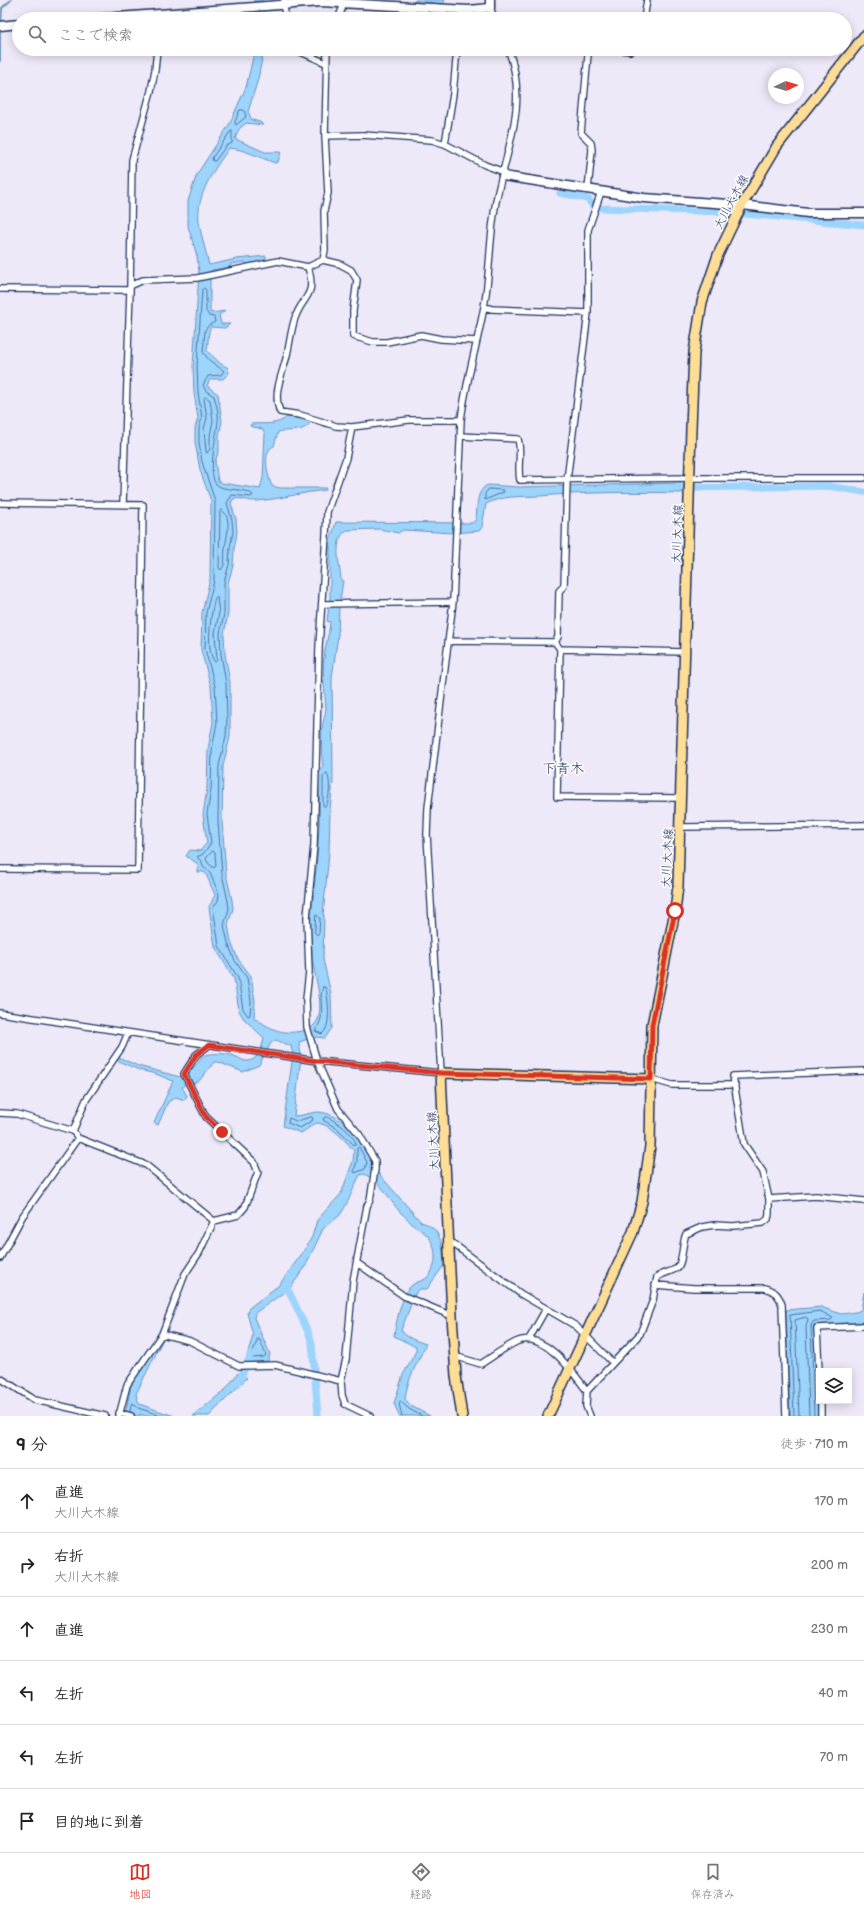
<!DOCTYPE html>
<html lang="ja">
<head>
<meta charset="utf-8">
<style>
  body { margin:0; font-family:"Balsamiq Sans","Klee One",sans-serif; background:#f6f6f6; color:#222 }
  .controls { position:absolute; right:12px; bottom:12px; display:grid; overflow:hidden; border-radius:0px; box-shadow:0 2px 10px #0003 }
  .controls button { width:36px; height:36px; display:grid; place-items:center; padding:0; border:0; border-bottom:1px solid #e0e0e0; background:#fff; color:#222; font:20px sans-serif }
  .compass { position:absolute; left:768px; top:68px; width:36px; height:36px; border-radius:50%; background:#fff; box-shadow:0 2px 10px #0003; rotate:86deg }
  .stop { position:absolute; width:12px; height:12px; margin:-9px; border:3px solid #d93025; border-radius:50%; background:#fff }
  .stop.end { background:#d93025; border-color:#fff; box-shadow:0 1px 4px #0008 }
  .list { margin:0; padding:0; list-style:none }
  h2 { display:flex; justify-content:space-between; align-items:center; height:52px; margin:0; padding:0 16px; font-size:17px }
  h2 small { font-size:13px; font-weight:400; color:#767676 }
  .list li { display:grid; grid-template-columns:26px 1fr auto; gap:12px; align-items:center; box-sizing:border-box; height:64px; padding:0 16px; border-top:1px solid #e0e0e0 }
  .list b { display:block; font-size:15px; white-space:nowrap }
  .list p { margin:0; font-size:13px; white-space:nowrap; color:#767676 }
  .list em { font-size:13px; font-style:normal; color:#767676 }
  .icon { flex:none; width:22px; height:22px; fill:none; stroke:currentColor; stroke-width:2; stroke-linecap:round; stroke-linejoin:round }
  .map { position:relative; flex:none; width:864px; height:1416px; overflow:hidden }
  .search { position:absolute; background:#fff; box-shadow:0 2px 10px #0003; left:12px; right:12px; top:12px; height:44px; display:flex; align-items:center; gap:10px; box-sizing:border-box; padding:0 14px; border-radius:22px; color:#767676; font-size:15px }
  .sheet { height:436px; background:#fff }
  nav { display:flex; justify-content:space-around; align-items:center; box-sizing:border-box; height:56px; border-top:1px solid #e0e0e0; background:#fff; font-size:11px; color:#767676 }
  nav a { display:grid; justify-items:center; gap:2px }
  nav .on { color:#d93025 }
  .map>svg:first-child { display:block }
  .water { fill:#9dd4fc; stroke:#6992bd }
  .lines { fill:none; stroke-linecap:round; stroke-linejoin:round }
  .shore { stroke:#4f719d; stroke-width:1 }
  .stream { stroke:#6992bd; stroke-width:2 }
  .canal { stroke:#9dd4fc; stroke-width:7 }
  .street-casing { stroke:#1b2f5e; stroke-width:8 }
  .secondary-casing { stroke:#1b2f5e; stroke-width:11 }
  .primary-casing { stroke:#1b2f5e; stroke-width:12 }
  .street { stroke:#fff; stroke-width:5.5 }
  .secondary { stroke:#fff; stroke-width:8 }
  .primary { stroke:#fede96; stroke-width:9 }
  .route { stroke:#d93025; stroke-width:5 }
  .labels { text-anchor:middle; stroke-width:3; stroke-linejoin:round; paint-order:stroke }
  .street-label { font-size:12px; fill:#1b2f5e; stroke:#fff }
  .quarter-label { font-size:14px; fill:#1b2f5e; stroke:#fff }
</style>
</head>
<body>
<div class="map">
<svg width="864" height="1416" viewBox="0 0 864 1416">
  <rect width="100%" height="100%" fill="#ede9f8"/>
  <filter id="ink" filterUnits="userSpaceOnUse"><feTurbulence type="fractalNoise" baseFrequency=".025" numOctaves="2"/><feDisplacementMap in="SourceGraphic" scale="8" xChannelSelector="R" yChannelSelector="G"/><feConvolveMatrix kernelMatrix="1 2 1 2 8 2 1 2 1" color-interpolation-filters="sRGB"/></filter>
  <g filter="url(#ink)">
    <!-- water -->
    <path class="water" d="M 254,0 L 263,0 L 265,19 L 255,19 Z
      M 415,0 L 445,0 L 443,4 L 415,2 Z
      M 255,49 L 264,49 L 258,79 L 248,112 L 252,120 L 260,122 L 263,125 L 246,123 L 239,129 L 235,139 L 265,152 L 281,152 L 278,162 L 275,163 C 261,158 244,149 229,148 C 214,170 196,194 199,222 C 201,236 206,251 209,265 L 237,259 L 266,256 L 266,261 L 247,265 L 245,262 L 231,264 L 230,267 L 212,270 L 210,272 L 210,311 L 211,313 L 225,311 L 219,315 L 221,324 L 230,324 L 225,328 L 211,327 L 209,331 L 207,351 L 221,364 L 227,367 L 229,373 L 223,379 L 210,379 L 207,386 L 218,394 L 222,421 L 219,436 L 219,450 L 215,462 L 218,481 L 222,483 L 260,489 L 263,478 L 265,433 L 262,429 L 250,426 L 251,424 C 263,423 277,426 287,417 L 308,420 L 311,422 C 302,434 290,429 278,432 L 274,446 C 261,451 268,477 272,486 L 280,488 L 326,488 L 326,490 C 303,492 281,499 258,501 C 249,502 241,497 233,499 L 231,504 L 236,519 L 237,532 L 234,549 L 233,566 L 228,583 L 228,614 L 224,634 L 225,654 L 230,683 L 230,737 L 223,766 L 222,821 L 226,874 L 232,900 L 233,909 L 228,924 L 231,942 L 238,959 L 251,976 L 255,1001 L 254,1018 C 272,1029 280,1035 302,1031 C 307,1030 312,1028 315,1024 C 327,1010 313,973 312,956 C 312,944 309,929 311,917 C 316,871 322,822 318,775 L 323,766 C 321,754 321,742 322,729 C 322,722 326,715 326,708 C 325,692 322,675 324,658 C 325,645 329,636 330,622 L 327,621 L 330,598 L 330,541 L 336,522 L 472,523 L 476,520 C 477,509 476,489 488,485 L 519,487 L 681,483 L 682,493 C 635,492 587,492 540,496 C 521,497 503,495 486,504 L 482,527 L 479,531 L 453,533 L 403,530 L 398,533 L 380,529 L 347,530 C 332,540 340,564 341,580 L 343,581 L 339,607 L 338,635 L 332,678 L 333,781 L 330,810 L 329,853 L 323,915 L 324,915 L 323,959 L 331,994 L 332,1028 L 325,1038 L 314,1037 L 299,1042 L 301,1057 L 294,1116 C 303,1116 310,1112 319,1112 C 344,1114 363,1140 372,1162 L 369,1168 L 378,1173 L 421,1222 C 441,1227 443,1246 444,1265 L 427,1289 L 420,1289 L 416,1292 L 401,1330 C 406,1338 417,1341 426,1344 C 418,1362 407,1379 405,1399 L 411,1406 L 430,1416 L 399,1416 L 394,1403 L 403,1375 L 416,1351 L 416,1347 L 394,1336 C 396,1323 402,1293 412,1285 C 417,1281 424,1281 428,1277 C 438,1265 437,1246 427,1235 C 423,1231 418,1229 414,1226 C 410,1222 406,1217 401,1213 C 387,1198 384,1183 364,1174 L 360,1175 C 354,1186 347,1206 340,1215 C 335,1220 328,1223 323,1229 L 304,1269 L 290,1288 L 255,1313 L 254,1318 L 270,1354 L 268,1361 L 245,1363 L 253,1335 L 247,1313 L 249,1308 L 279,1285 L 301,1255 L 312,1237 L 317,1220 L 341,1194 L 353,1161 L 354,1151 C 345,1140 331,1124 316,1123 L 301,1133 L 283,1126 L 293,1055 L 291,1046 L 276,1040 L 271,1043 L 259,1065 L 243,1072 L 218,1062 L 214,1062 L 200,1080 L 193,1084 L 190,1081 L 182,1087 L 187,1096 L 184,1100 L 176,1097 L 168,1102 L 158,1125 L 154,1123 L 173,1081 L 156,1074 L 139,1070 L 116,1060 L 118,1057 L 138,1066 L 180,1077 L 192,1069 L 205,1055 C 214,1053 225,1053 234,1056 C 238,1057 241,1060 245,1061 C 258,1062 262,1048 264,1038 L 244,1019 L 239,1011 L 234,979 L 215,947 L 209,907 L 215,895 L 205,872 L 198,872 L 198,864 L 186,856 L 190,850 L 200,851 L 207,843 L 203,815 L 207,789 L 208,749 L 213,722 L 211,687 L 201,650 L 202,613 L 210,579 L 211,501 L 200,470 L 195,442 L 195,428 L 198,418 L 194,393 L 193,366 L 199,272 L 197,256 L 188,226 L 188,201 L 197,174 L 229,125 L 246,87 Z
      M 864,1292 L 864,1320 L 862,1322 L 814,1325 L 818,1416 L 790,1416 L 786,1310 L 821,1307 L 841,1314 L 856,1312 L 861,1310 Z
      M 161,1337 L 163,1339 L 136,1394 L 139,1404 L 174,1416 L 145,1416 L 140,1414 L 140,1416 L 125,1416 L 131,1385 Z
      M 238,1373 L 247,1378 L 209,1416 L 193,1416 L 225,1390 Z"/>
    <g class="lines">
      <!-- shore -->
      <path class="shore" d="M 240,110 L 244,110 L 246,117 L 236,125 L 235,123 Z
        M 232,131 L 232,143 L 226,146 L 215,161 L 213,161 L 212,158 L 230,132 Z
        M 204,288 L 206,290 L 206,311 L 209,316 L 214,317 L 215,322 L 209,325 L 205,330 L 203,352 L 209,360 L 224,371 L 221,375 L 208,376 L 203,385 L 206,391 L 214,396 C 216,404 219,413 218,421 C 217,434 207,473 216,484 C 223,492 245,487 253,495 L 251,497 L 232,495 L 227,503 L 232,520 L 233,532 L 230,548 L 229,565 L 224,582 L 224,614 L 220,633 L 221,654 L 226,683 L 227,718 L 226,736 L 219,766 L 218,821 L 222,874 L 228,901 L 229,909 L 224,925 L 228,943 L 235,961 L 247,978 L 251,1001 L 250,1015 L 248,1016 L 243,1009 L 238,978 L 219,946 L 213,907 L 218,901 L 219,894 L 209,871 L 203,867 L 202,862 L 197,857 L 203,854 L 211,843 L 207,814 L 211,790 L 212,750 L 217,722 L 215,686 L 205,649 L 206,613 L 214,580 L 215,501 L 202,462 L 199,442 L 199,428 L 202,418 L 198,392 L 197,366 L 202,290 Z
        M 206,397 L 210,400 L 213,420 L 210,436 L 210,449 L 207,453 L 206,452 L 204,429 L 207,418 L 204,399 Z
        M 489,489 L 503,490 L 504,492 L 485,500 L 485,494 Z
        M 222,510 C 233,518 226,537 225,549 C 224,556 226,565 221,570 L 219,568 L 220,512 Z
        M 217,597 L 219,613 L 215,633 L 217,660 L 215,662 C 205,652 211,612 215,598 Z
        M 327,773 C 331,780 330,801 325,807 L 323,805 L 323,777 Z
        M 213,851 L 215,853 L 216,866 L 214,868 L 208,863 L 206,859 Z
        M 316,915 L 320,918 L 319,933 L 317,935 L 315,933 Z
        M 323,987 L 326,988 C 328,1000 332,1026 322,1034 L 315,1031 C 328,1013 317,1002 323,987 Z
        M 312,1117 L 313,1120 L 300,1128 L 288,1123 L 289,1118 L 296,1121 Z
        M 327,1117 C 336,1121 355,1134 356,1145 L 354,1145 L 338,1129 L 323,1120 L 324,1118 Z
        M 359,1147 L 367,1162 L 365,1169 L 355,1173 L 354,1171 L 357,1161 L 357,1149 Z
        M 258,1339 L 260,1340 L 266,1355 L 264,1357 L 253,1358 L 252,1356 Z
        M 130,1412 L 131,1404 L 133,1403 L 138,1408 L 162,1416
        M 402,1416 L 399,1404 L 400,1401 L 409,1409 L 422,1416
        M 794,1416 L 790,1315 L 820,1311 L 833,1318 L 831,1320 L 814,1321 L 811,1325 L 814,1416
        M 799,1416 L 795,1320 L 806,1317 L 808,1319 L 806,1326 L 809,1416"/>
      <!-- stream -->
      <path class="stream" d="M 1,24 L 2,8 L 11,0
        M 0,61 L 0,29"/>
      <!-- canal -->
      <path class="canal" d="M 560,193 L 588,199 L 592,205 L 601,208 L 725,212 L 864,225
        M 672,488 L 828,486 L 864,492
        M 286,1285 L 309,1334 L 312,1343 L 318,1416
        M 239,1382 L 251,1354"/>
      <defs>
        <path id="street" d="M 284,0 L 285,19
          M 490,8 L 495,19
          M 338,19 L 344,4
          M 461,19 L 462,10
          M 644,19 L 647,0
          M 294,49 L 326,63
          M 612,49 L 631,51 L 635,49
          M 325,136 L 363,135 L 432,140 L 445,144 L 485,165 L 504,172
          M 445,144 L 453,94 L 457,49
          M 588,189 L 592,150 L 591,143 L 581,133 L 588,55 L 590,49
          M 323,260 L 325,250 L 324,211 L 328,193 L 325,136 L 327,49
          M 308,267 C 317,297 303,295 295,318 C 291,330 290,342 287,355 C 283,373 272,393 280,412 L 300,415 L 336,426 L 352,427 L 409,420 L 461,420
          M 130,286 L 143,280 L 197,278 L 278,261 L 308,267 L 323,260 L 340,264 L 351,270 L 357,280 L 353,311 L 353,336 L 373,342 L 387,342 L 421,335 L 441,339 L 476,341
          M 0,289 L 130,290
          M 484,307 L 492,309 L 588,313
          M 352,427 L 346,458 L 327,512 L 326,535 L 319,647 L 314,845 L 307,917 L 309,972 L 306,999 L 307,1027 L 317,1061 L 338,1109 L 359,1134 L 375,1161 L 375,1169 L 370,1200 L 367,1206 L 353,1281 L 346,1359 L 341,1381 L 342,1395 L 345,1404 L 370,1416
          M 460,436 L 518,439 C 522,453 517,467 520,480 L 690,478 L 864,478
          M 0,503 L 143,505 L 138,870 L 0,869
          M 123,504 L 130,290 L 132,160 L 151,91 L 155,70 L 157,49
          M 322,604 L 453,602
          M 448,641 L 555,642
          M 555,642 L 558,637 L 559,591 L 564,586 L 567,480 L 588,313 L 588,230 L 601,192
          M 555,642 L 560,649 L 557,797 L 681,798
          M 560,649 L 685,652
          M 681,827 L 864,825
          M 0,1013 L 317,1061 L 441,1073 L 427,835 L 428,808 L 453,602 L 461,420 C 466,381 477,345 484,307 C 491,269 489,229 498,192 C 509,143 528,99 508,49
          M 209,1045 L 196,1055 L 184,1074 L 206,1117 L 254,1162 L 258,1172 L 245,1207 L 238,1215 L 214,1221
          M 651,1079 L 672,1085 L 735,1085
          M 0,1113 L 17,1114 L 73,1131 L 78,1138 L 146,1165 L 214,1221
          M 73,1131 L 86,1100 L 122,1047 L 128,1033
          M 769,1199 L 816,1196 L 864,1201
          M 448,1240 L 521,1294 L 576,1326 L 612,1362
          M 0,1258 L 22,1217 L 78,1138
          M 357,1263 L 404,1296 L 452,1316
          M 655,1285 L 694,1288 L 765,1288 C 775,1291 779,1295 782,1305 L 786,1416
          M 162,1334 L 190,1341 L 239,1366 L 275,1365 L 341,1381
          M 529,1339 L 546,1309
          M 454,1356 L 481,1364 C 492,1357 504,1348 516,1342 C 543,1329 573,1372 587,1391
          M 819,1371 L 817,1328 L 864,1326
          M 0,1378 L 35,1400 L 105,1416
          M 821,1401 L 821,1416
          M 119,1413 L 131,1416
          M 119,1416 L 127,1385 L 162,1334 L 185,1274 L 199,1253 L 214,1221
          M 590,1416 L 586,1406 L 587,1391 L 640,1334 L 653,1300 L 657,1277 C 663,1273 671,1272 677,1268 C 683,1263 682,1242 686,1234 L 702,1227 L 714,1225 L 733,1226 L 763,1223 L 768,1219 L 769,1214 L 769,1199 L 763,1172 L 744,1144 L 733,1076 L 864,1071"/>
        <path id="secondary" d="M 90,19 L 321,2 L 469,10 L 490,8 L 490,0
          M 0,26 L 19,24
          M 503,176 L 644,198 L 742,205 L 808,213 L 864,213"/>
        <path id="primary" d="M 462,1416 L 456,1376 L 452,1316 L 441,1073 L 651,1079
          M 548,1416 L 633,1232 L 642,1202 L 650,1146 L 652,1025 L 675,911 L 678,886 L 691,428 L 694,352 L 702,302 L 718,255 L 742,205 L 777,146 L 864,36"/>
      </defs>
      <!-- street casing -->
      <use href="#street" class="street-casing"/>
      <!-- secondary casing -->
      <use href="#secondary" class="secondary-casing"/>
      <!-- primary casing -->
      <use href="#primary" class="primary-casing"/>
      <!-- street -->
      <use href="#street" class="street"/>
      <!-- secondary -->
      <use href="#secondary" class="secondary"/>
      <!-- primary -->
      <use href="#primary" class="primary"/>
    </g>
  </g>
  <g class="lines" filter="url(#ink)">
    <!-- route -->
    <path class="route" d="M 222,1132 L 206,1117 L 184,1074 L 196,1055 L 209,1045 L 317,1061 L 441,1073 L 651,1079 L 652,1025 L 675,911"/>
  </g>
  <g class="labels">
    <!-- street labels -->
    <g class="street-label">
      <text transform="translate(731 202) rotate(-62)" y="4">大川大木線</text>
      <text transform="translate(677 534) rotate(-88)" y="4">大川大木線</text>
      <text transform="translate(667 858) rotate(-87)" y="4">大川大木線</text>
      <text transform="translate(433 1141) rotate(-93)" y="4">大川大木線</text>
    </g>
    <!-- quarter labels -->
    <g class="quarter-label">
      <text x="563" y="773">下青木</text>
    </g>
  </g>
</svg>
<div class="controls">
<button><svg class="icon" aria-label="layers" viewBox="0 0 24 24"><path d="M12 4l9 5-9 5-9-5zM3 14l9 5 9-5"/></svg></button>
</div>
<svg class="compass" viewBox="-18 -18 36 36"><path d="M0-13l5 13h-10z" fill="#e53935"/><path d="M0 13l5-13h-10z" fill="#767676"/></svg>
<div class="stop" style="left:675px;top:911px"></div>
<div class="stop end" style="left:222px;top:1132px"></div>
<div class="search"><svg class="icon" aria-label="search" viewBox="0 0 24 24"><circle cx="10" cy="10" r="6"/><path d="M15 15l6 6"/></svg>ここで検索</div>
</div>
<section class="sheet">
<h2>9 分<small>徒歩 · 710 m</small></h2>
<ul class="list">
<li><svg class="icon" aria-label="ahead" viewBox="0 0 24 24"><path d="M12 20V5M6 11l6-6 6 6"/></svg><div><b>直進</b><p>大川大木線</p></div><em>170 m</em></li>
<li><svg class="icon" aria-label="right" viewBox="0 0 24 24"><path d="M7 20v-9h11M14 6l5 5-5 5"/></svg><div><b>右折</b><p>大川大木線</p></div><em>200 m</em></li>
<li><svg class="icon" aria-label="ahead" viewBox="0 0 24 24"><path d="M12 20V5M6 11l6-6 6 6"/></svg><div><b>直進</b></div><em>230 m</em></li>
<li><svg class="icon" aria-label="left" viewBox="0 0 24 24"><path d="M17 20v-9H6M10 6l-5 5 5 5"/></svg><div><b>左折</b></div><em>40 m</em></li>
<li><svg class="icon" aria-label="left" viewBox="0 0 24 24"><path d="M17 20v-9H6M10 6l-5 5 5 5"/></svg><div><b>左折</b></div><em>70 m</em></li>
<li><svg class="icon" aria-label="arrive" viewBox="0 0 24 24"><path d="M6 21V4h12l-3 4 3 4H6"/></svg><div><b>目的地に到着</b></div></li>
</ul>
</section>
<nav>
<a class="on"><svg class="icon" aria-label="map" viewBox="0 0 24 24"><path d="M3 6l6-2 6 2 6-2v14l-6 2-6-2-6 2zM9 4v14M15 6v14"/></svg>地図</a>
<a><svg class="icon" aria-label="directions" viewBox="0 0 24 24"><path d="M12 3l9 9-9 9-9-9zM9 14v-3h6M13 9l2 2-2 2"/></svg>経路</a>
<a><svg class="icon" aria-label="saved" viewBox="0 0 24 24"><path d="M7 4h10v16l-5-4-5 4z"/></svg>保存済み</a>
</nav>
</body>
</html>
